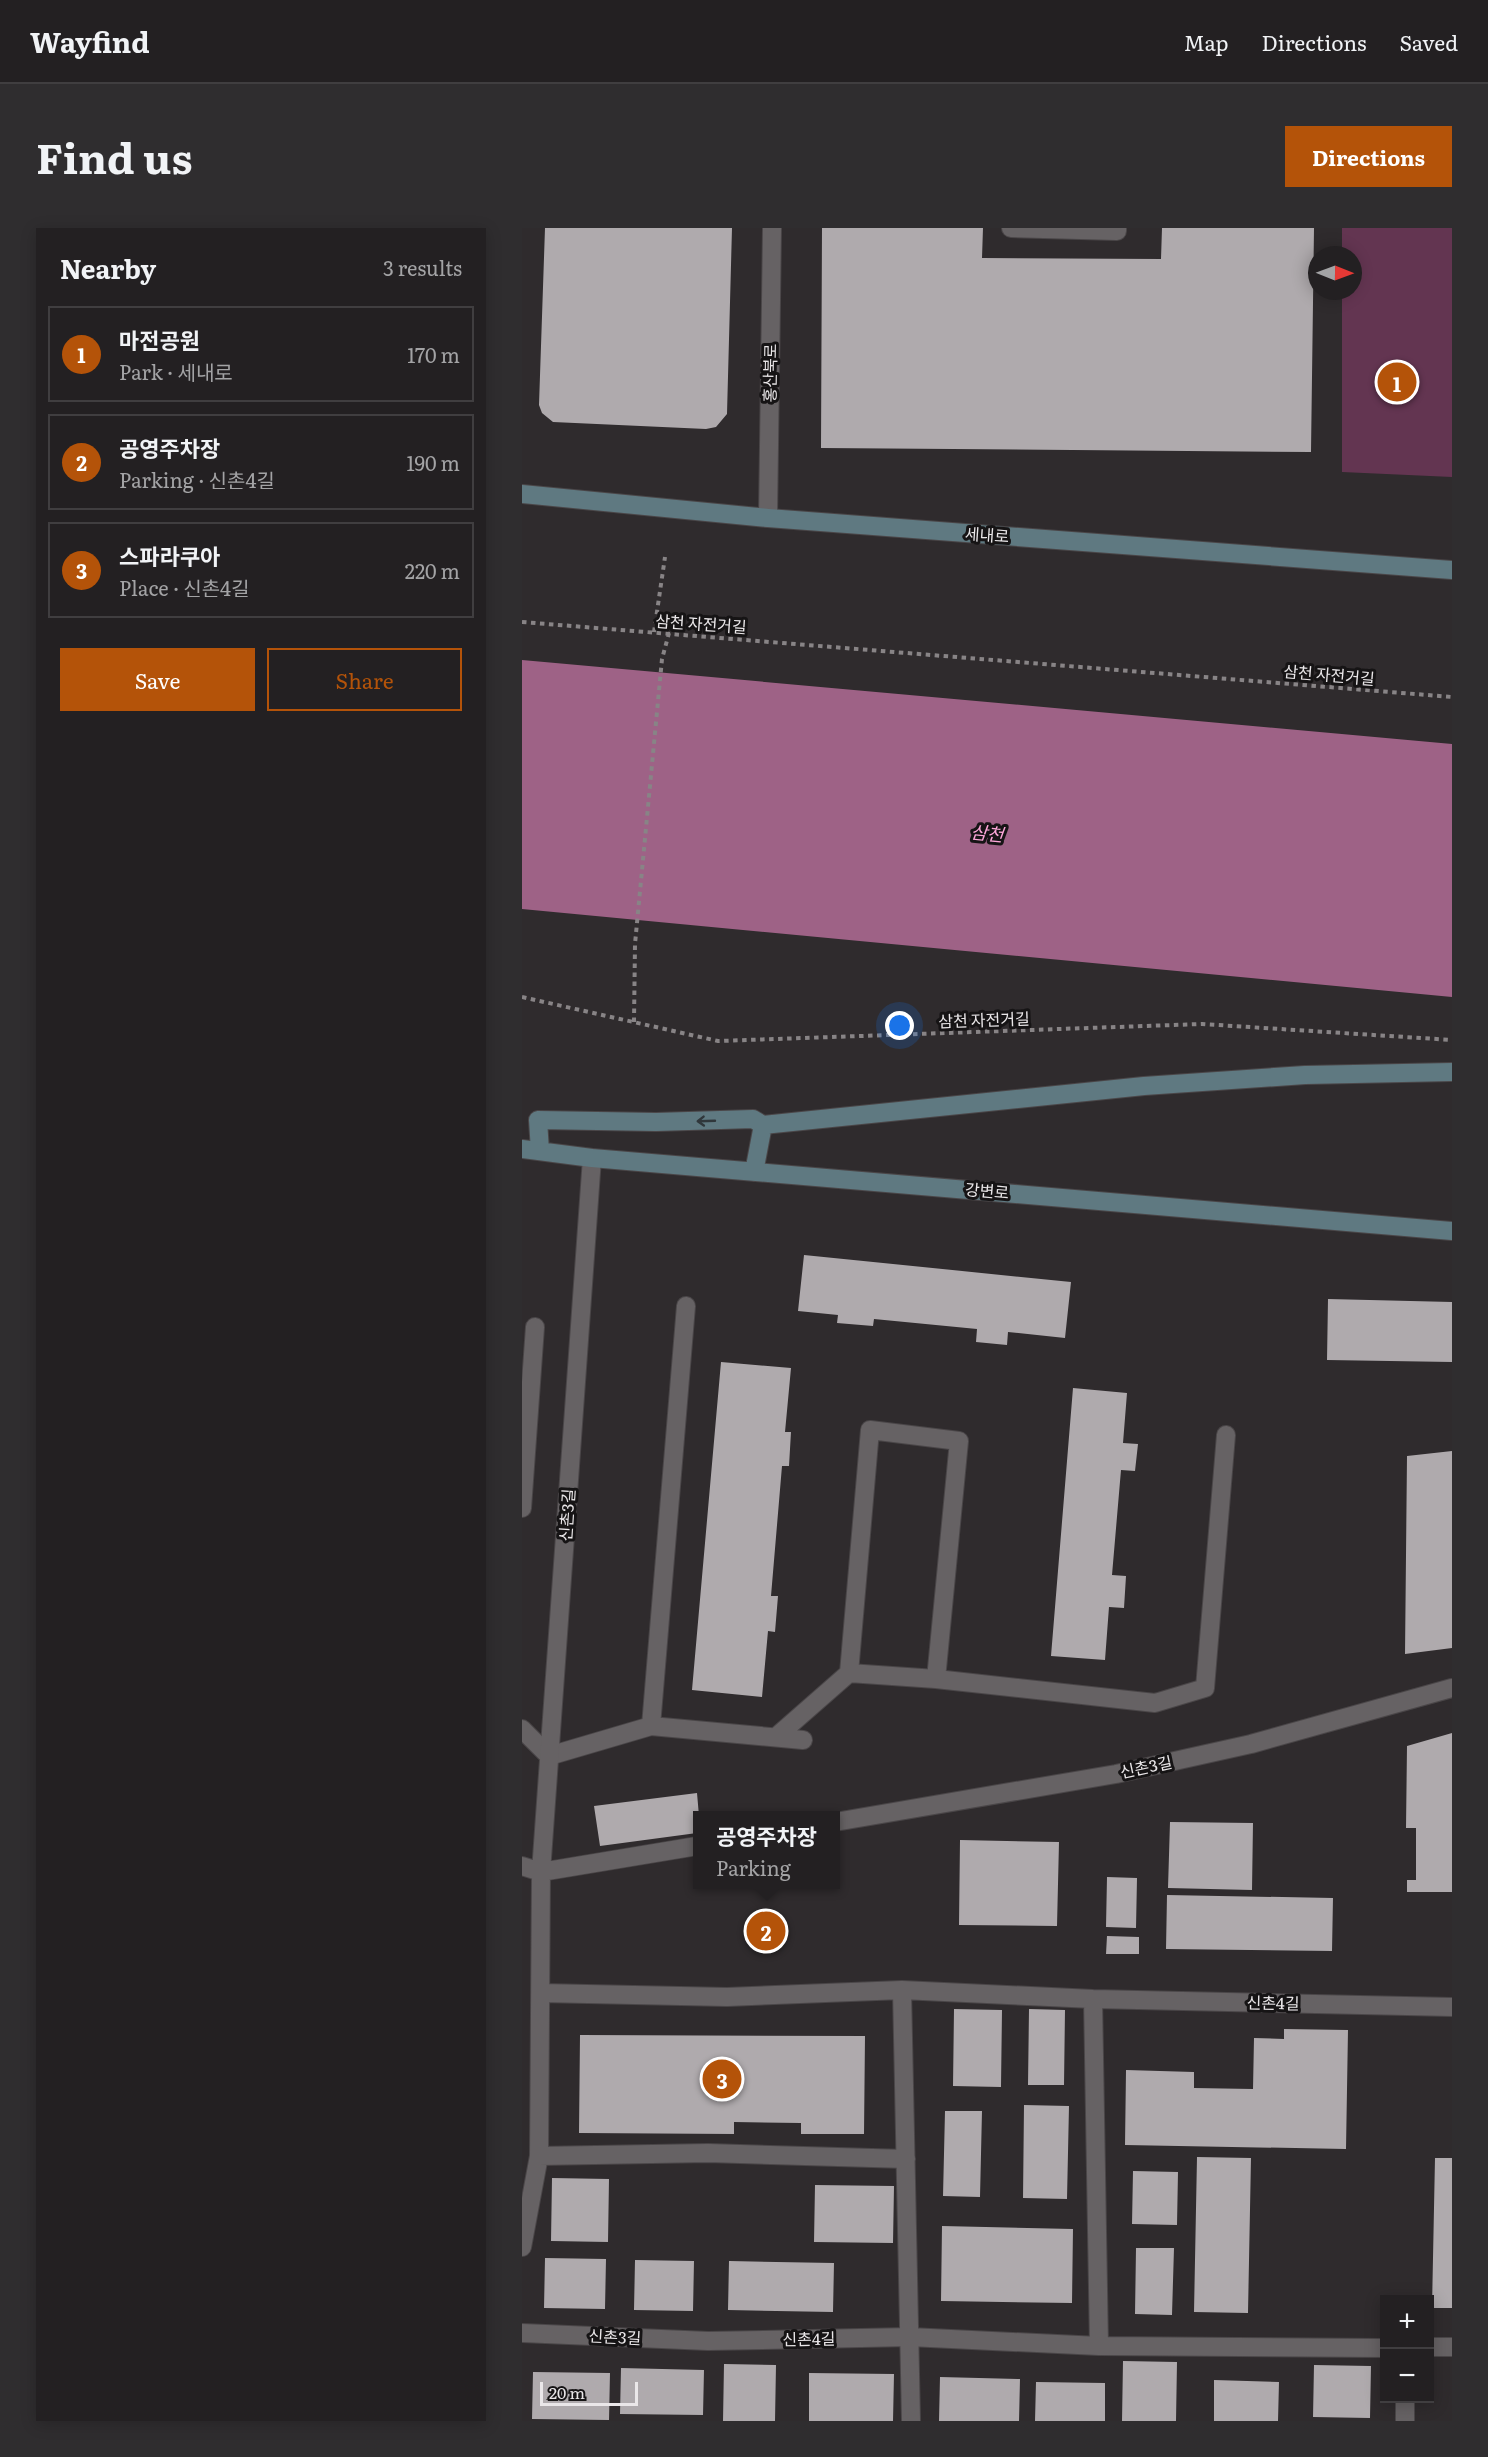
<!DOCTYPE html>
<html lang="en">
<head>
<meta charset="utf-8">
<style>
  body { margin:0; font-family:Literata,"Noto Sans KR",serif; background:#2f2d2f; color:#f1f3f6 }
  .controls { position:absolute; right:18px; bottom:18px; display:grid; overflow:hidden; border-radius:0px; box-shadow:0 3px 15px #0003 }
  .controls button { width:54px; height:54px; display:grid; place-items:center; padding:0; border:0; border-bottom:2px solid #403e40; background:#232022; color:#f1f3f6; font:30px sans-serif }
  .compass { position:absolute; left:786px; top:18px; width:54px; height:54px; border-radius:50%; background:#232022; box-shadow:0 3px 15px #0003; rotate:91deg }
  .scale { position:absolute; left:18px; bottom:15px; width:98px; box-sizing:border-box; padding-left:6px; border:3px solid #eae7e9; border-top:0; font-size:16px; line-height:21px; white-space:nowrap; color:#eae7e9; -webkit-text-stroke:4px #161415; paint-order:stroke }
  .you { position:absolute; left:378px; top:798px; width:21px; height:21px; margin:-15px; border:4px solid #fff; border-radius:50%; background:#1a73e8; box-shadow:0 0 0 9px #1a73e833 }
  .badge { display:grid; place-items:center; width:39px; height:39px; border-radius:50%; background:#b45309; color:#fff; font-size:20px; font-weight:700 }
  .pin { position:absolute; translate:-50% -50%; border:3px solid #fff; box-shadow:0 2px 6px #0006 }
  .popup { position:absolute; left:171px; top:1583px; width:147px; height:78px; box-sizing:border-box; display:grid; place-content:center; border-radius:0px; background:#232022; filter:drop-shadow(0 2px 4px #0005); font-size:20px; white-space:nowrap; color:#a3a3a5 }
  .popup b { font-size:22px; color:#f1f3f6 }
  .popup::after { content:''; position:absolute; left:50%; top:100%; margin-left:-12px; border:12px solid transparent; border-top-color:#232022 }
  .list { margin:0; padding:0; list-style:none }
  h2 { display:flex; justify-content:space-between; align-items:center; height:78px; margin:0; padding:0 24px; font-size:26px }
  h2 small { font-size:20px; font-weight:400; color:#a3a3a5 }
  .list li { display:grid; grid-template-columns:39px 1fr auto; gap:18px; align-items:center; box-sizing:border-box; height:96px; margin:0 12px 12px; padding:0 12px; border:2px solid #403e40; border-radius:0px }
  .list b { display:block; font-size:22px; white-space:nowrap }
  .list p { margin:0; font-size:20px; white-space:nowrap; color:#a3a3a5 }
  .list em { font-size:20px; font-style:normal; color:#a3a3a5 }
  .actions { display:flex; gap:12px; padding:18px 24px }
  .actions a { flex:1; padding:14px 0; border:2px solid #b45309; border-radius:0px; text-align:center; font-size:21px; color:#b45309 }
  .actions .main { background:#b45309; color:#fff }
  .map { position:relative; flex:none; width:930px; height:2193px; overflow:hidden; border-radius:0px }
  header { display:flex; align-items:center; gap:36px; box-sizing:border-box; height:84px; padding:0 30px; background:#232022; border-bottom:2px solid #403e40 }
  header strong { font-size:28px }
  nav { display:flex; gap:33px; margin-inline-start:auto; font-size:21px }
  .intro { display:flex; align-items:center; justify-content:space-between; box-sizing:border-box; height:144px; padding:0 36px }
  h1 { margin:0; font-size:42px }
  .button { padding:15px 27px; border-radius:0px; background:#b45309; color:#fff; font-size:21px; font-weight:700 }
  main { display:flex; gap:36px; padding:0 36px }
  aside { flex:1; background:#232022; border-radius:0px; box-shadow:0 3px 15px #0003 }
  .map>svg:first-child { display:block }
  .green { fill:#633551 }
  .water { fill:#9e6286 }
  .building { fill:#afaaad }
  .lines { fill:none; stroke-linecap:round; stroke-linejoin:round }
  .lane-casing { stroke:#4a4648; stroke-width:20 }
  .street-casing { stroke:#4a4648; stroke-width:20 }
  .secondary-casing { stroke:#4a4648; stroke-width:20 }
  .path { stroke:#888486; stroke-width:4; stroke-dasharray:4.5 4.5; stroke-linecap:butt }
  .lane { stroke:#666264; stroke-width:18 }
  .street { stroke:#666264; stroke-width:18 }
  .secondary { stroke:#5f7981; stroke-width:18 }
  .oneway { stroke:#30373b }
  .labels { text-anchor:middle; stroke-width:6; stroke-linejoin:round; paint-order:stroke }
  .street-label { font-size:16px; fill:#eae7e9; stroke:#161415 }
  .water-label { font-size:18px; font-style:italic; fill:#fea7da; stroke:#161415 }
</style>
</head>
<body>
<header>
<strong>Wayfind</strong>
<nav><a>Map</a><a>Directions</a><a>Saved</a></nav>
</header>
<div class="intro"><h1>Find us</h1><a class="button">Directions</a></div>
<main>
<aside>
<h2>Nearby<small>3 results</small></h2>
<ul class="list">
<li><span class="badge">1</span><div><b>마전공원</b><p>Park · 세내로</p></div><em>170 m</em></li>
<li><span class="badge">2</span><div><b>공영주차장</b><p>Parking · 신촌4길</p></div><em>190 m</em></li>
<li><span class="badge">3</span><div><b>스파라쿠아</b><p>Place · 신촌4길</p></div><em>220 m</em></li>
</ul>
<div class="actions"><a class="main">Save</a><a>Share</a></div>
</aside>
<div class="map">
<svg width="930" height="2193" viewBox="0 0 930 2193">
  <rect width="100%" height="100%" fill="#2f2b2d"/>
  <!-- green -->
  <path class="green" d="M 820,0 L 930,0 L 930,249 L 820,244 L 820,63 L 831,63 L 831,27 L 820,27 Z"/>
  <!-- water -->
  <path class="water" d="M 0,432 L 930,516 L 930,769 L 0,681 Z"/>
  <!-- building -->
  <path class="building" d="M 23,0 L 210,0 L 205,186 L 194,199 L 184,201 L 31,194 L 20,185 L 17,177 Z
    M 300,0 L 461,0 L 460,30 L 639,31 L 640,0 L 792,0 L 789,224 L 299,220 Z
    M 282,1027 L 549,1054 L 543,1110 L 486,1104 L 485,1117 L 454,1114 L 455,1101 L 352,1091 L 351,1098 L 315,1095 L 316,1087 L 276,1083 Z
    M 806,1071 L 930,1074 L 930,1134 L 805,1132 Z
    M 199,1134 L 269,1140 L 263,1204 L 269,1204 L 267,1238 L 260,1238 L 249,1368 L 256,1368 L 253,1404 L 246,1403 L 240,1469 L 170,1462 Z
    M 551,1160 L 605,1165 L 601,1215 L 616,1216 L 613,1243 L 599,1242 L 590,1347 L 604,1348 L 602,1380 L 587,1379 L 583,1432 L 529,1428 Z
    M 930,1223 L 930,1420 L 883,1426 L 885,1228 Z
    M 930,1505 L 930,1664 L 885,1664 L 885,1652 L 894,1652 L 894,1600 L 884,1600 L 885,1518 Z
    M 175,1565 L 177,1588 L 175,1588 L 175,1605 L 78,1618 L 72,1578 Z
    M 648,1594 L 731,1595 L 730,1662 L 646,1660 Z
    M 438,1612 L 537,1614 L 535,1698 L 437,1697 Z
    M 585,1649 L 615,1650 L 614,1700 L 584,1699 Z
    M 645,1667 L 811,1670 L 810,1723 L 644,1721 Z
    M 585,1708 L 617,1709 L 617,1726 L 584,1726 Z
    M 432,1781 L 480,1782 L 479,1859 L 431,1858 Z
    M 507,1781 L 543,1782 L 542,1857 L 506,1857 Z
    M 762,1801 L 826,1802 L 824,1921 L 603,1917 L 604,1842 L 672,1844 L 672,1860 L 731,1861 L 732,1810 L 762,1811 Z
    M 58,1807 L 343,1808 L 342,1906 L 279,1906 L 279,1895 L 212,1894 L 212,1906 L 57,1905 Z
    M 502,1877 L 547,1878 L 545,1971 L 501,1970 Z
    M 423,1883 L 460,1883 L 458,1969 L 421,1968 Z
    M 675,1929 L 729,1930 L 726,2085 L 672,2084 Z
    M 913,1930 L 930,1930 L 930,2080 L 910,2080 Z
    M 611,1943 L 656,1944 L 655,1997 L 610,1996 Z
    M 30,1950 L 87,1951 L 86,2014 L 29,2013 Z
    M 293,1957 L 372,1958 L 371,2015 L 292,2014 Z
    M 420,1998 L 551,2001 L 550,2075 L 419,2073 Z
    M 614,2020 L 652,2020 L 650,2087 L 613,2086 Z
    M 23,2030 L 84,2031 L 83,2081 L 22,2080 Z
    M 113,2032 L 172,2033 L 171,2083 L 112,2082 Z
    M 207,2033 L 312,2035 L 311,2084 L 206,2082 Z
    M 601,2133 L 655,2134 L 654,2193 L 600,2193 Z
    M 202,2136 L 254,2137 L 253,2193 L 201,2193 Z
    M 792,2137 L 849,2138 L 848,2190 L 791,2189 Z
    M 99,2140 L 182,2142 L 181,2187 L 98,2186 Z
    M 11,2144 L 88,2145 L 87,2192 L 10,2191 Z
    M 287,2145 L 372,2146 L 371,2193 L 287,2193 Z
    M 418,2149 L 498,2151 L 497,2193 L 417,2193 Z
    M 692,2152 L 757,2154 L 756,2193 L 692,2193 Z
    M 514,2154 L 583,2155 L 583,2193 L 513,2193 Z"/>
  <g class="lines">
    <defs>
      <path id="lane" d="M 489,0 L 595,3 L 595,0
        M 0,1280 L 13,1099
        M 327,1445 L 348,1202 L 437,1213 L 414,1451
        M 129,1498 L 164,1078
        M 0,1501 L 27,1528 L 129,1498 L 281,1512
        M 254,1509 L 327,1445 L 414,1451 L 633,1475 L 683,1460 L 704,1207"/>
      <path id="street" d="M 246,290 L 250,0
        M 313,1594 L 594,1546 L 729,1516 L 930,1460
        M 0,1638 L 19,1644 L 175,1618
        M 380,1762 L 389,2193
        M 19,1765 L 205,1769 L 380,1762 L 571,1771 L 930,1779
        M 571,1771 L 577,2118
        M 17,1928 L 186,1925 L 384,1931
        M 0,2019 L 17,1928 L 19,1644 L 70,930
        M 0,2105 L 186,2113 L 388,2109 L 577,2118 L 862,2120
        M 908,2119 L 930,2119
        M 883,2170 L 883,2193"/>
      <path id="secondary" d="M 0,266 L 246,290 L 930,342
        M 0,921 L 70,930 L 930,1003
        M 18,923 L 16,892 L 134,894 L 231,891 L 241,897
        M 232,944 L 241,897 L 622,858 L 783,847 L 930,844"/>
    </defs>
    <!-- lane casing -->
    <use href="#lane" class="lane-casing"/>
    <!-- street casing -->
    <use href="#street" class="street-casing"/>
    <!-- secondary casing -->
    <use href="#secondary" class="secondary-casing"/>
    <!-- path -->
    <path class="path" d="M 0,394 L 930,469
      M 132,404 L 143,329
      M 0,769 L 196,813 L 680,796 L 930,812
      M 112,794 L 113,716 L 140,431 L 147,405"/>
    <!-- lane -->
    <use href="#lane" class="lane"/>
    <!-- street -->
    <use href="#street" class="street"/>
    <!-- secondary -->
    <use href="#secondary" class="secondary"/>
  </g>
  <!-- one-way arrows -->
  <defs><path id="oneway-shaft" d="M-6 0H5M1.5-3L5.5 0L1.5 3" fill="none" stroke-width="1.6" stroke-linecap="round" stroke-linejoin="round" transform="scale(1.5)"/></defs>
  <use class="oneway" href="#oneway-shaft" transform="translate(184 893) rotate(178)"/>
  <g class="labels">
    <!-- street labels -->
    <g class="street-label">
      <text transform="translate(248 145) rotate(-89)" y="6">홍산북로</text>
      <text transform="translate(465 307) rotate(4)" y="6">세내로</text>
      <text transform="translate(179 396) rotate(4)" y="6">삼천 자전거길</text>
      <text transform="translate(807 447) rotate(5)" y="6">삼천 자전거길</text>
      <text transform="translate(462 792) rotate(-2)" y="6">삼천 자전거길</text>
      <text transform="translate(465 963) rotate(5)" y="6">강변로</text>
      <text transform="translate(45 1287) rotate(-86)" y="6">신촌3길</text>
      <text transform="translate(624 1539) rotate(-12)" y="6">신촌3길</text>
      <text transform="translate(751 1775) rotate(1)" y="6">신촌4길</text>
      <text transform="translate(93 2109) rotate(3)" y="6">신촌3길</text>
      <text transform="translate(287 2111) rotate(-1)" y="6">신촌4길</text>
    </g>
    <!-- water labels -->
    <g class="water-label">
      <text transform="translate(465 606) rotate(6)" y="6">삼천</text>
    </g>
  </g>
</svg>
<div class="controls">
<button>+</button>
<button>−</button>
</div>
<svg class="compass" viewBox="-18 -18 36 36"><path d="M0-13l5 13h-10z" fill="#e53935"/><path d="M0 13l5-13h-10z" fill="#a3a3a5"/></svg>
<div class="scale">20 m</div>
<div class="you"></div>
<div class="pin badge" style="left:875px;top:154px">1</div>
<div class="pin badge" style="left:244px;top:1703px">2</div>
<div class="popup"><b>공영주차장</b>Parking</div>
<div class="pin badge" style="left:200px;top:1851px">3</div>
</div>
</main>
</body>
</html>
